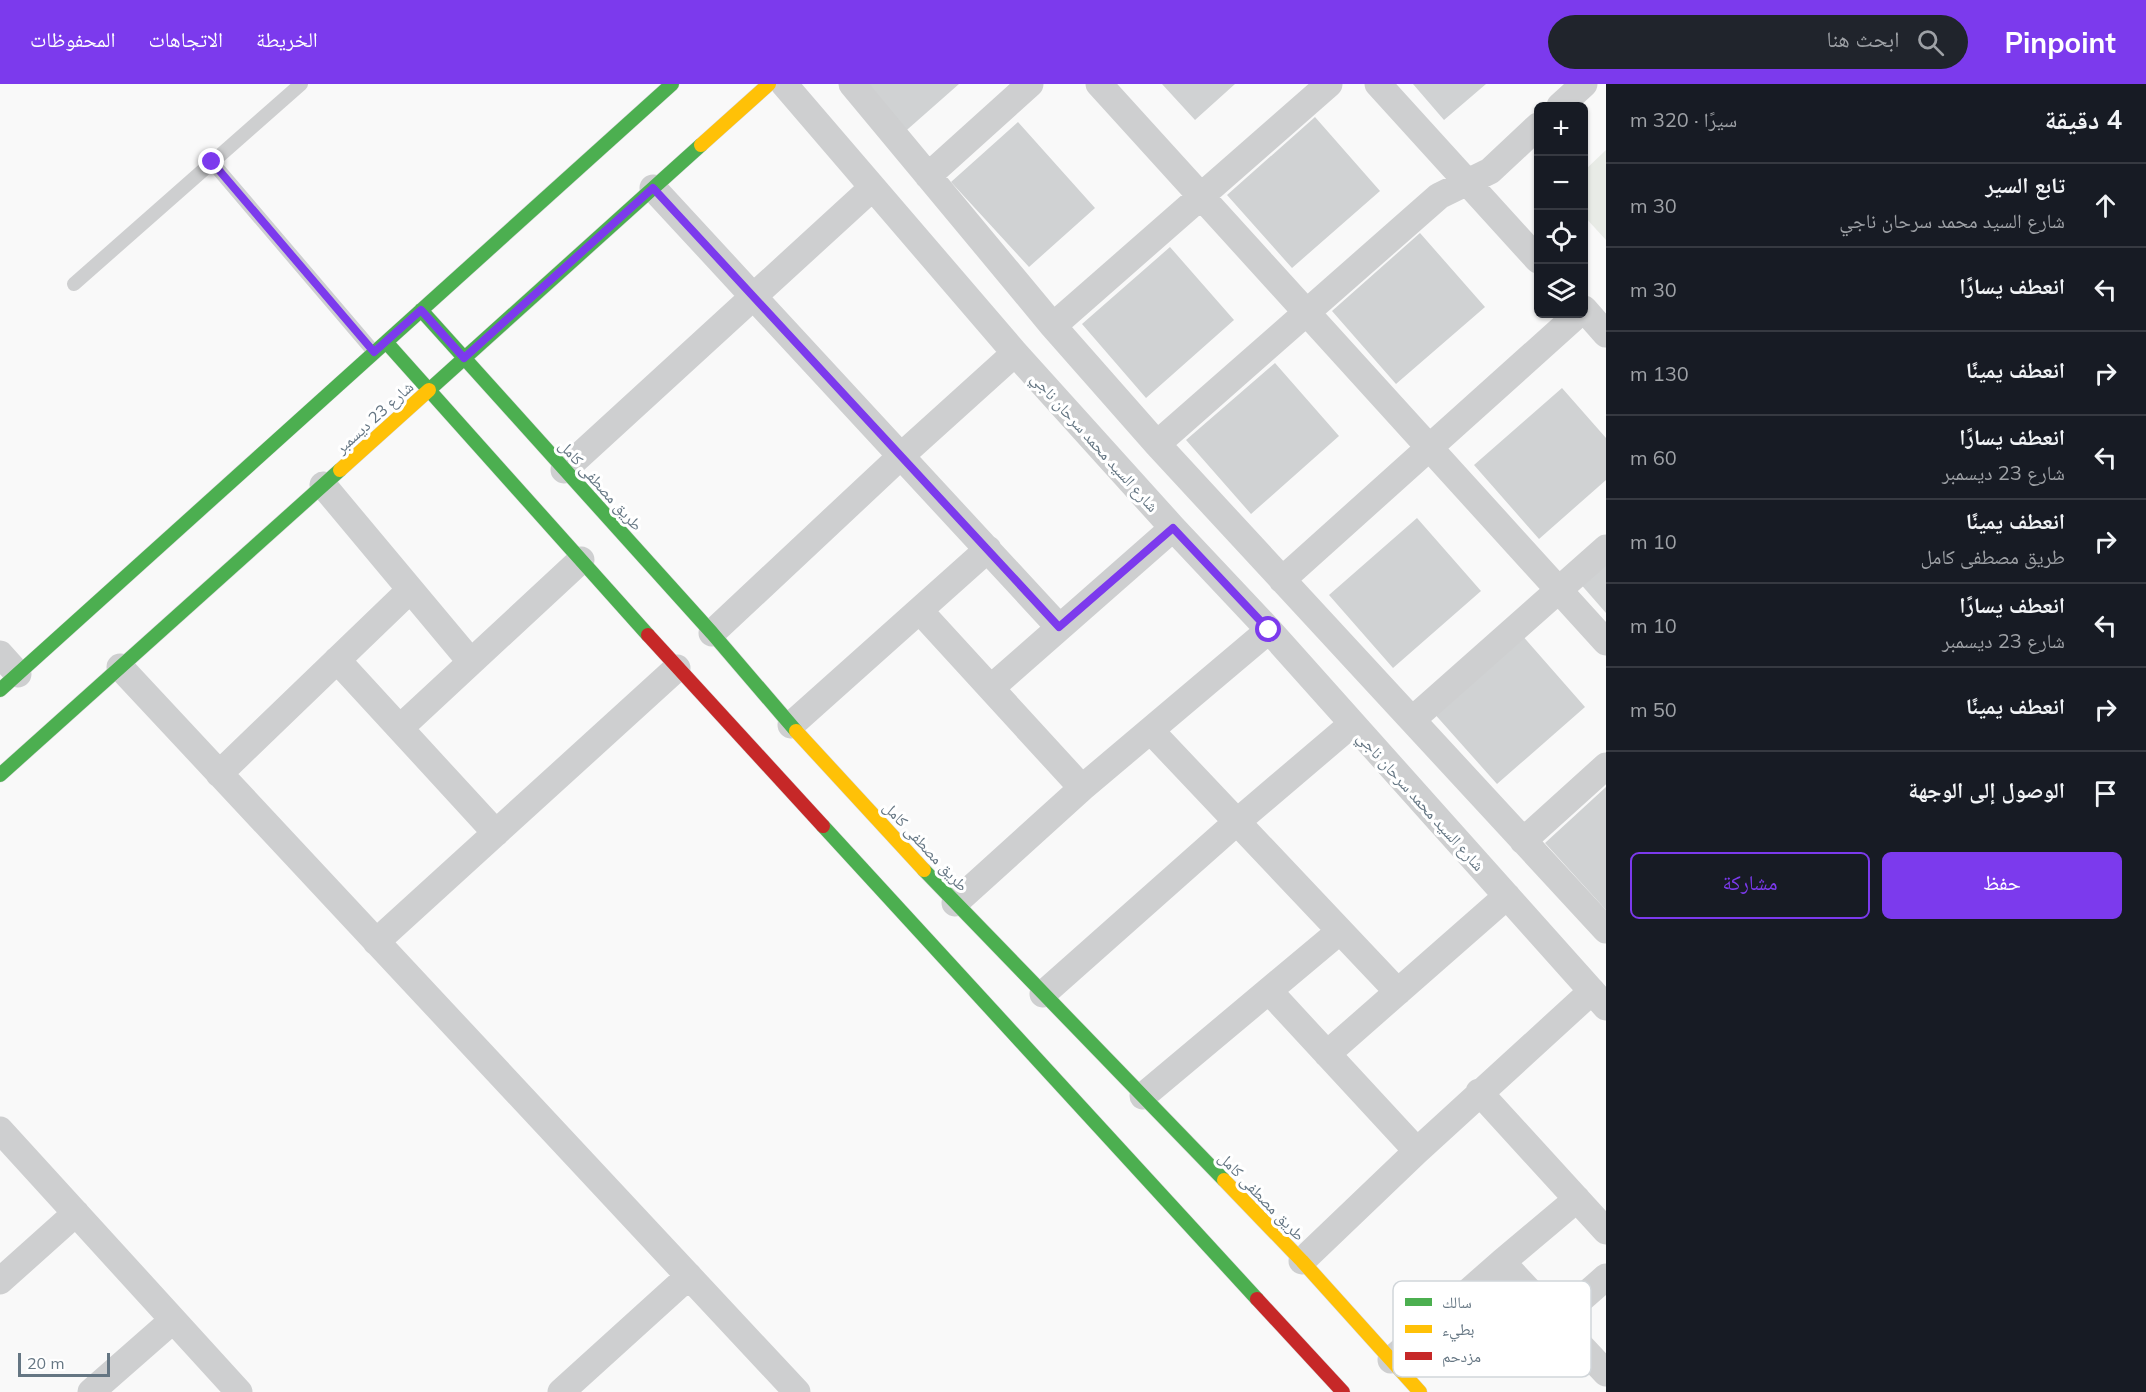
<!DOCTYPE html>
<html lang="ar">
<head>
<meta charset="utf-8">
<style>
  body { margin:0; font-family:Mulish,"Noto Naskh Arabic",sans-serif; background:#20242c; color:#f1f3f6; direction:rtl }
  .controls { position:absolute; right:18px; top:18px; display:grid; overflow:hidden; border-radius:9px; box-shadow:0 2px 4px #0004 }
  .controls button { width:54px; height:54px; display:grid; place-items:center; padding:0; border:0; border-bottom:2px solid #363941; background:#171b24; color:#f1f3f6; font:30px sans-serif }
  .scale { position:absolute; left:18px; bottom:15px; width:92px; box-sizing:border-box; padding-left:6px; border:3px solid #657683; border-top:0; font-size:16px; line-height:21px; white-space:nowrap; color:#657683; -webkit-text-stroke:4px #fff; paint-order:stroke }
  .stop { position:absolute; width:18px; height:18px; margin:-14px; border:4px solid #7c3aed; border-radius:50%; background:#fff }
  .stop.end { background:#7c3aed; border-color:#fff; box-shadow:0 2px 6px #0008 }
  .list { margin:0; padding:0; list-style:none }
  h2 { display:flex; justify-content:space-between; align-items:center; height:78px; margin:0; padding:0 24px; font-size:26px }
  h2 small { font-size:20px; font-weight:400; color:#9ea1a6 }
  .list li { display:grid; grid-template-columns:39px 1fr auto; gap:18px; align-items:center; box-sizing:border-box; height:84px; padding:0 24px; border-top:2px solid #363941 }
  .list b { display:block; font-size:22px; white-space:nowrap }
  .list p { margin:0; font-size:20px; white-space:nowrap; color:#9ea1a6 }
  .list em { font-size:20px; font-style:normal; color:#9ea1a6 }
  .actions { display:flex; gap:12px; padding:18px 24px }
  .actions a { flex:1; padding:14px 0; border:2px solid #7c3aed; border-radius:9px; text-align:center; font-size:21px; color:#7c3aed }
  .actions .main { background:#7c3aed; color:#fff }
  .icon { flex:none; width:33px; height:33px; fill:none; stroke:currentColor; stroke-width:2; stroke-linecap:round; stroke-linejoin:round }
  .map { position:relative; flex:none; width:1606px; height:1308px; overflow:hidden; direction:ltr }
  header { display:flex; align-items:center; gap:36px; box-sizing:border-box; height:84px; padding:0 30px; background:#7c3aed; color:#fff }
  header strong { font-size:28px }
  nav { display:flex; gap:33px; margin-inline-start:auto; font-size:21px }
  .search { width:420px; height:54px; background:#20242c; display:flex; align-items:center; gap:15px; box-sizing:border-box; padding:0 21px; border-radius:33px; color:#9ea1a6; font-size:22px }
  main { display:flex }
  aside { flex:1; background:#171b24 }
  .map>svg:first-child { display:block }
  .green { fill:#e8ebe6 }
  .building { fill:#d0d2d3 }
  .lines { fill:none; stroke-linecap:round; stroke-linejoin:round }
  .fast-casing { stroke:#d5d6d7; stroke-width:15 }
  .slow-casing { stroke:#d5d6d7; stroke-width:15 }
  .jam-casing { stroke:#d5d6d7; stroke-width:15 }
  .lane { stroke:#cecfd0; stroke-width:14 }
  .street { stroke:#cecfd0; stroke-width:27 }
  .fast { stroke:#4caf50; stroke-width:14 }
  .slow { stroke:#ffc107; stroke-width:14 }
  .jam { stroke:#c62828; stroke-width:14 }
  .route { stroke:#7c3aed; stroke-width:8 }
  .labels { text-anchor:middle; stroke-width:6; stroke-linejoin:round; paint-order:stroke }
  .street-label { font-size:16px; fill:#657683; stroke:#fff }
  .key { fill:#fff; stroke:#d1d6da; stroke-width:1.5 }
  .key-label { font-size:16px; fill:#657683 }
</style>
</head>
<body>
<header>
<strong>Pinpoint</strong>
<div class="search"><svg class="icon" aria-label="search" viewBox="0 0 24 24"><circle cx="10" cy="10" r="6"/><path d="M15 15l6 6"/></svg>ابحث هنا</div>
<nav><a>الخريطة</a><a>الاتجاهات</a><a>المحفوظات</a></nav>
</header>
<main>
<aside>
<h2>4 دقيقة<small>سيرًا · 320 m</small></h2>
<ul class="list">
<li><svg class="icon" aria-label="ahead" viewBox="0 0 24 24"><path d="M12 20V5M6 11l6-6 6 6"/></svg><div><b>تابع السير</b><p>شارع السيد محمد سرحان ناجي</p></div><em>30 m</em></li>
<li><svg class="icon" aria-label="left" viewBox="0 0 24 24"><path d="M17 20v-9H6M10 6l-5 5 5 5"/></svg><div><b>انعطف يسارًا</b></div><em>30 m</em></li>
<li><svg class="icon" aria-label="right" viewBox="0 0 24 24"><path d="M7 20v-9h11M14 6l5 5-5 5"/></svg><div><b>انعطف يمينًا</b></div><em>130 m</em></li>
<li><svg class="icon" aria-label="left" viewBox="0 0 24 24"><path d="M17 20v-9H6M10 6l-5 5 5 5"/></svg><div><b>انعطف يسارًا</b><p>شارع 23 ديسمبر</p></div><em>60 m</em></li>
<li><svg class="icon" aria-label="right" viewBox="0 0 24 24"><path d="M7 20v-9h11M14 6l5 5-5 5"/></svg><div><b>انعطف يمينًا</b><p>طريق مصطفى كامل</p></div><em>10 m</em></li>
<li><svg class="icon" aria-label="left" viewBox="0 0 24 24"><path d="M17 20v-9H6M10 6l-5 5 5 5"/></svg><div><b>انعطف يسارًا</b><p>شارع 23 ديسمبر</p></div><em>10 m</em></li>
<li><svg class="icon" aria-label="right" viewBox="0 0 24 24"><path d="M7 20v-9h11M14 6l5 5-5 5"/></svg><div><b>انعطف يمينًا</b></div><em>50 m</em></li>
<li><svg class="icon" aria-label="arrive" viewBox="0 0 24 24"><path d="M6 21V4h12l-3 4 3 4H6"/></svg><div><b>الوصول إلى الوجهة</b></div></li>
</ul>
<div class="actions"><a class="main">حفظ</a><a>مشاركة</a></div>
</aside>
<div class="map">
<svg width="1606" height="1308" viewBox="0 0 1606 1308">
  <rect width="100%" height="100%" fill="#f9f9f9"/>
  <!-- green -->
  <path class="green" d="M 1606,66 L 1606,156 L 1584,132 L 1584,87 Z"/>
  <!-- building -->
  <path class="building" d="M 854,0 L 959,0 L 900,52 Z
    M 1162,0 L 1235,0 L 1195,36 Z
    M 1413,0 L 1486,0 L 1444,36 Z
    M 1315,33 L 1380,107 L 1292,184 L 1227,111 Z
    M 1018,38 L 1095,124 L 1029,183 L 951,98 Z
    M 1420,149 L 1485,223 L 1396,300 L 1332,227 Z
    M 1170,163 L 1234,236 L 1146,314 L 1082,240 Z
    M 1275,279 L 1339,352 L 1251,430 L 1186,356 Z
    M 1562,304 L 1606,354 L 1606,396 L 1539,455 L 1474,381 Z
    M 1417,434 L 1481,507 L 1393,584 L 1329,511 Z
    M 1606,472 L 1606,529 L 1578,497 Z
    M 1520,549 L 1585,623 L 1497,700 L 1432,627 Z
    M 1606,703 L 1606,826 L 1545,759 Z"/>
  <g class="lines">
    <defs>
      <path id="fast" d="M 421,226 L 712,549 L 796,647
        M 429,306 L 701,61
        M 648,551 L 386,258 L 672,0
        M 0,606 L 386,258
        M 0,691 L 340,386
        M 823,742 L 1257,1215
        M 924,786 L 1224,1096"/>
      <path id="slow" d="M 701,61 L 769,0
        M 340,386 L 429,306
        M 796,647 L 924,786
        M 1224,1096 L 1302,1177 L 1420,1308"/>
      <path id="jam" d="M 648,551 L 823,742
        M 1257,1215 L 1343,1308"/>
    </defs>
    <!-- fast casing -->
    <use href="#fast" class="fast-casing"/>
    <!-- slow casing -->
    <use href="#slow" class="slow-casing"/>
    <!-- jam casing -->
    <use href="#jam" class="jam-casing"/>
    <!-- lane -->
    <path class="lane" d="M 212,78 L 374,268
      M 74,200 L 301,0"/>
    <!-- street -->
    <path class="street" d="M 784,0 L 1015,269 L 1173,444 L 1269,546 L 1606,923
      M 852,0 L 1053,242 L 1157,360 L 1606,846
      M 1099,0 L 1606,558
      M 1378,0 L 1538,176
      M 1560,22 L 1584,0
      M 928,92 L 1030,0
      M 653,104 L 1059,543
      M 1584,225 L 1606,250
      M 1053,242 L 1329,0
      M 1157,360 L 1439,112 L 1490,87 L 1538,42
      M 564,386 L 872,104
      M 323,401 L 471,578
      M 1282,496 L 1578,230
      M 920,527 L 1082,704
      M 712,549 L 901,372 L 1015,269
      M 0,570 L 18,590
      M 337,576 L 496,749
      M 120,583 L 797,1308
      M 991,604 L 1173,444
      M 1412,636 L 1606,464
      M 791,641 L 988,465
      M 400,644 L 581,476
      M 1151,647 L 1398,908
      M 219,690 L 410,506
      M 1523,757 L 1606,682
      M 955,819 L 1082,704 L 1269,546
      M 376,858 L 677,584
      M 1269,907 L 1417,1067
      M 1043,910 L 1238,737 L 1352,640
      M 1327,970 L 1507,812
      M 1479,1008 L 1606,1147
      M 1143,1012 L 1340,847
      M 0,1046 L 239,1308
      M 1302,1177 L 1417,1067 L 1592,907
      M 1502,1178 L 1606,1289
      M 0,1197 L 76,1129
      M 1557,1236 L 1606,1193
      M 1391,1276 L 1502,1178 L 1577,1115
      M 91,1308 L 173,1236
      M 561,1308 L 689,1192"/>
    <!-- fast -->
    <use href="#fast" class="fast"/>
    <!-- slow -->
    <use href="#slow" class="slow"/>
    <!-- jam -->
    <use href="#jam" class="jam"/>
  </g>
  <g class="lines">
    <!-- route -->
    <path class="route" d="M 212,78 L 374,268 L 421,226 L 464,274 L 653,104 L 1059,543 L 1173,444 L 1269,546"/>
  </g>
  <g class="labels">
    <!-- street labels -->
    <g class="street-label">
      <text transform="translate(374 333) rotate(-42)" y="6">شارع 23 ديسمبر</text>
      <text transform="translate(1095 358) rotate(48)" y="6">شارع السيد محمد سرحان ناجي</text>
      <text transform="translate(601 401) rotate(48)" y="6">طريق مصطفى كامل</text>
      <text transform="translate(1421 717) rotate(48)" y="6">شارع السيد محمد سرحان ناجي</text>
      <text transform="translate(926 762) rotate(47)" y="6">طريق مصطفى كامل</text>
      <text transform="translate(1262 1112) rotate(46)" y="6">طريق مصطفى كامل</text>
    </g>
  </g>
  <!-- legend -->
  <rect x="1393" y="1197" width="198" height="96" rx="9" class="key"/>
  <rect x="1405" y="1214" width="27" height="8" fill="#4caf50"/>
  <rect x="1405" y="1241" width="27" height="8" fill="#ffc107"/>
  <rect x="1405" y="1268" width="27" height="8" fill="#c62828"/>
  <g class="key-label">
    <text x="1442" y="1224">سالك</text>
    <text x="1442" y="1251">بطيء</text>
    <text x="1442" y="1278">مزدحم</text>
  </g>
</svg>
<div class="controls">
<button>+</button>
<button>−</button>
<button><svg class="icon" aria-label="locate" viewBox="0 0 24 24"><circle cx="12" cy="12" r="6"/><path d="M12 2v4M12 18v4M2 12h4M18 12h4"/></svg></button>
<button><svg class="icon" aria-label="layers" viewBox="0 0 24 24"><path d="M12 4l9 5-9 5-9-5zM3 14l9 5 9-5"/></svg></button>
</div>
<div class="scale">20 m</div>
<div class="stop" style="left:1269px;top:546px"></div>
<div class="stop end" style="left:212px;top:78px"></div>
</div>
</main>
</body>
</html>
